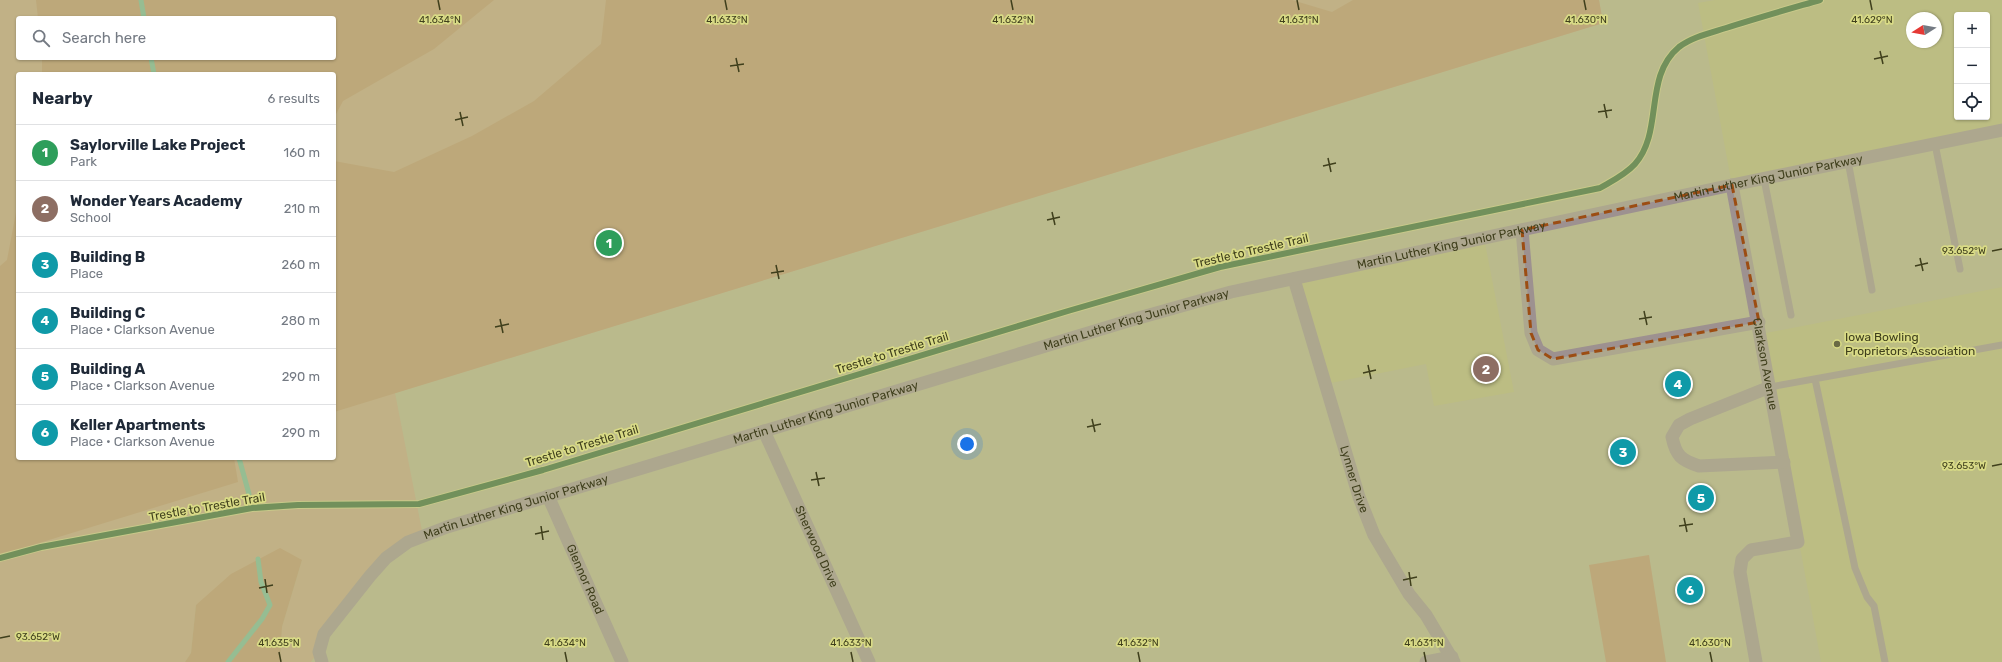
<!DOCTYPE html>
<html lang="en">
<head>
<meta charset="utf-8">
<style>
  body { margin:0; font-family:Rubik,sans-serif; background:#f6f6f7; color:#1f2937 }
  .controls { position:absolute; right:12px; top:12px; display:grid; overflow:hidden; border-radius:4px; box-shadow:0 1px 3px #0004 }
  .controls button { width:36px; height:36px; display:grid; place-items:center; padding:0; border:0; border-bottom:1px solid #e0e1e3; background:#fff; color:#1f2937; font:20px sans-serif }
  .compass { position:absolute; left:1906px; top:12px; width:36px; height:36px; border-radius:50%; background:#fff; box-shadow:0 1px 3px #0004; rotate:259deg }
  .you { position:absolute; left:967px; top:444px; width:14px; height:14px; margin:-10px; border:3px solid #fff; border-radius:50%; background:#1a73e8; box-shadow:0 0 0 6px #1a73e833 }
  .badge { display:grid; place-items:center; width:26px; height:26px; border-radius:50%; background:#b45309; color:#fff; font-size:13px; font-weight:700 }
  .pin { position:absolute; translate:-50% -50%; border:2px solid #fff; box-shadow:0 1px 4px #0006 }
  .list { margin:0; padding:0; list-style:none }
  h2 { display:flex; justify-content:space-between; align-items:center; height:52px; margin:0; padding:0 16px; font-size:17px }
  h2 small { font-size:13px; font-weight:400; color:#747a83 }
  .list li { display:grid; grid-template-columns:26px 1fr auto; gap:12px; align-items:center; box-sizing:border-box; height:56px; padding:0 16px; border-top:1px solid #e0e1e3 }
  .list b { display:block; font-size:15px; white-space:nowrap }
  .list p { margin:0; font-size:13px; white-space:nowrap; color:#747a83 }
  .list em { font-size:13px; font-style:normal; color:#747a83 }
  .icon { flex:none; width:22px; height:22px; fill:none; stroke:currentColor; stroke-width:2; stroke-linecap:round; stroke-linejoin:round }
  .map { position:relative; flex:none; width:2002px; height:662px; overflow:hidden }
  .search { position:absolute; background:#fff; box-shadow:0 1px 3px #0004; left:16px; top:16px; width:320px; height:44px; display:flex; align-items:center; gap:10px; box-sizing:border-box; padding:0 14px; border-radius:4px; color:#747a83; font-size:15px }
  .panel { position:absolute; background:#fff; box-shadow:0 1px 3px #0004; left:16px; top:72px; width:320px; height:388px; border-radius:4px }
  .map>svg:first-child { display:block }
  .built { fill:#bfc078; fill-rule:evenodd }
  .green { fill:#caa67e; fill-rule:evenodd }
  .forest { fill:#c19364 }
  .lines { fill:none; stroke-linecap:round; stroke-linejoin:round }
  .stream { stroke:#6ac099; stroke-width:5 }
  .lane { stroke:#9d9190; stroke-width:7 }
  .street { stroke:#9d9190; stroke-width:13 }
  .cycleway-casing { stroke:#d9db86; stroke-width:8 }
  .cycleway { stroke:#1b5e20; stroke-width:6 }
  .marked { fill:none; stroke:#9c4d13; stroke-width:3; stroke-dasharray:8 5; stroke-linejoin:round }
  .ticks { fill:none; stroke:#3f3f1c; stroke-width:1.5 }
  .poi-dot { fill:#6a6a44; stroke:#d9db86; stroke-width:1.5 }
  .labels { text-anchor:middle; stroke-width:3.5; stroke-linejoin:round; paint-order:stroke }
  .street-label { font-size:12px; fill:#3f3f1c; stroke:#d9db86 }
  .poi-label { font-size:12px; fill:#3f3f1c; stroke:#d9db86; text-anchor:start }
  .ticks-label { font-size:10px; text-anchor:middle; fill:#3f3f1c; stroke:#d9db86; stroke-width:3.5; stroke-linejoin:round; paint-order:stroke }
</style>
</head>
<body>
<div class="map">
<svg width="2002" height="662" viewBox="0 0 2002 662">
  <rect width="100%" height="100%" fill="#baba8d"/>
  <!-- built -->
  <path class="built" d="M 1715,0 L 2002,0 L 2002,130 L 1732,185 L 1698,3 ZM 1957,15 L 1987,15 L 1987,117 L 1957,117 ZM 1912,18 L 1936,18 L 1936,42 L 1912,42 Z
    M 1484,238 L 1514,392 L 1434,406 L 1426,364 L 1326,384 L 1294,279 Z
    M 2002,287 L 2002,662 L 1821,662 L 1761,334 Z"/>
  <!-- green -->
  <path class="green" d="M 0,0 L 1599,0 L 1603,23 L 395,393 L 423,536 L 386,558 L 311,662 L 280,662 L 282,627 L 302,560 L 196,605 L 191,653 L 185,662 L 0,662 ZM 18,18 L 334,18 L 334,58 L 18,58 ZM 18,74 L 334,74 L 334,458 L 18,458 Z"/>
  <!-- forest -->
  <path class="forest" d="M 36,0 L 494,0 L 434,49 L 343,101 L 334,118 L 334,74 L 42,74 L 42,58 L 334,58 L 334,18 L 38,18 Z
    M 606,0 L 1292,0 L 1332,12 L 1353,0 L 1599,0 L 1603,23 L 334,412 L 334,161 L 394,172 L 472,136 L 534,101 L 601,44 Z
    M 18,202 L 18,458 L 234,458 L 238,482 L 0,555 L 0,266 L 7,260 Z
    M 280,548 L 302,560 L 282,627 L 280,662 L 185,662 L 191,653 L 196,605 L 231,574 Z
    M 1649,555 L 1666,662 L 1606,662 L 1589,565 Z"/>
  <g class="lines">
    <!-- stream -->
    <path class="stream" d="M 141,0 L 144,18
      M 151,58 L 154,74
      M 239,458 L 249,494
      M 228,662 L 262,619 L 270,605 L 261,582 L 258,559"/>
    <!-- lane -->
    <path class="lane" d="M 1935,144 L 1960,269
      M 1848,161 L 1872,290
      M 1764,179 L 1791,315
      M 1815,379 L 1855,568 L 1867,597 L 1874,606 L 1885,662
      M 1770,387 L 2002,345"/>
    <!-- street -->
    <g class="street">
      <path id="s1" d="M 1732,185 L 1798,542 L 1751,550 L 1742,559 L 1740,572 L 1756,662"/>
      <path d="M 1522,230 L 1531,333 L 1538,350 L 1553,359 L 1759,322"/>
      <path id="s2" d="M 1294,279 L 1359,497 L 1374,535 L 1409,594 L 1426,615 L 1454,662"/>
      <path d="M 1770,387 L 1690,419 L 1679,425 L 1672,437 C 1676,456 1681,460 1699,466 L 1784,462"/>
      <path id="s3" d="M 764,431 L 869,662"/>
      <path id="s4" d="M 548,496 L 622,662"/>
      <path id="s5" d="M 322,662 L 319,652 L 324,634 L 370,576 L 386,558 L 408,542 L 447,527 L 1128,321 L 1231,292 L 1732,185 L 2002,130"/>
      <path d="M 1426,662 L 1452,657"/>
    </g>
    <defs>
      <path id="cycleway" d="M 0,558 L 41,547 L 252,508 L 298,505 L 419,504 L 543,470 L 1068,311 L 1220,267 L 1600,188 C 1612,181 1625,175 1635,164 C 1664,131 1643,77 1679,47 C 1692,37 1710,33 1726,28 C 1757,18 1789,9 1820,0"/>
    </defs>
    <!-- cycleway casing -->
    <use href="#cycleway" class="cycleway-casing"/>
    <!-- cycleway -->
    <use href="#cycleway" class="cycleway"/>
  </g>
  <!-- marked area -->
  <path d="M0 0H2002V662H0ZM 1732,185 L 1759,322 L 1553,359 L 1538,350 L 1531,333 L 1522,230 Z" fill="#baba8d" fill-opacity=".55" fill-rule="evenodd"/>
  <path class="marked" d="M 1732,185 L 1759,322 L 1553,359 L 1538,350 L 1531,333 L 1522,230 Z"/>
  <!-- ticks -->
  <path class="ticks" d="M 438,0 L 440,10M 725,0 L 727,10M 1011,0 L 1013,10M 1297,0 L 1299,10M 1584,0 L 1586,10M 1870,0 L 1872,10M 1880,51 L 1883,64M 736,58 L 739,72M 1874,59 L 1888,56M 730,66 L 744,64M 1604,104 L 1607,118M 460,112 L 463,126M 1598,112 L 1612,110M 455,120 L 468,117M 1328,158 L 1331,172M 1323,166 L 1336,163M 1052,212 L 1055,225M 1047,220 L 1060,217M 1992,251 L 2002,249M 1920,258 L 1923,271M 776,265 L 779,279M 1915,266 L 1928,263M 771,273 L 784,271M 1644,311 L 1647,325M 500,319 L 503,333M 1639,319 L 1652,317M 495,327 L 509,324M 1368,365 L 1371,379M 1363,373 L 1376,370M 1092,419 L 1095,432M 1087,427 L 1101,424M 1992,466 L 2002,464M 816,472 L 819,486M 811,480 L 825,478M 1684,518 L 1687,532M 541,526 L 543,540M 1679,526 L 1693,524M 535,534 L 549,531M 1409,572 L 1411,586M 265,579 L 267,593M 1403,580 L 1417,577M 259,588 L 273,585M 0,638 L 10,636M 279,652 L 281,662M 565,652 L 567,662M 851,652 L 853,662M 1138,652 L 1140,662M 1424,652 L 1426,662M 1710,652 L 1712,662"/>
  <!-- markers -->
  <circle class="poi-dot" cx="1837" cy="344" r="4"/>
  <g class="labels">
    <!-- street labels -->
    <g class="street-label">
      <text dy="4" stroke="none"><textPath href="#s5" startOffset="1564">Martin Luther King Junior Parkway</textPath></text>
      <text dy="4" stroke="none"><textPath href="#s5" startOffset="1240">Martin Luther King Junior Parkway</textPath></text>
      <text transform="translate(1251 251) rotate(-13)" y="4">Trestle to Trestle Trail</text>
      <text dy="4" stroke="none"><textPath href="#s5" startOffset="916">Martin Luther King Junior Parkway</textPath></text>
      <text transform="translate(892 353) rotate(-17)" y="4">Trestle to Trestle Trail</text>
      <text dy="4" stroke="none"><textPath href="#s1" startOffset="182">Clarkson Avenue</textPath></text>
      <text dy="4" stroke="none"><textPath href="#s5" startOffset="592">Martin Luther King Junior Parkway</textPath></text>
      <text transform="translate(582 446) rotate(-17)" y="4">Trestle to Trestle Trail</text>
      <text dy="4" stroke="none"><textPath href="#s2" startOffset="209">Lynner Drive</textPath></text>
      <text transform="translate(207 507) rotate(-10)" y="4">Trestle to Trestle Trail</text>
      <text dy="4" stroke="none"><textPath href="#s5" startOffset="268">Martin Luther King Junior Parkway</textPath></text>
      <text dy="4" stroke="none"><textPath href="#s3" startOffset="127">Sherwood Drive</textPath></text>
      <text dy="4" stroke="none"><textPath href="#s4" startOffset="91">Glennor Road</textPath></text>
    </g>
    <!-- poi labels -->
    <g class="poi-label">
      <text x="1845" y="341">Iowa Bowling<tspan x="1845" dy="14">Proprietors Association</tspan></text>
    </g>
  </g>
  <g class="ticks-label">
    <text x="440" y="23">41.634°N</text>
    <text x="727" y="23">41.633°N</text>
    <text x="1013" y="23">41.632°N</text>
    <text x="1299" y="23">41.631°N</text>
    <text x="1586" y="23">41.630°N</text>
    <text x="1872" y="23">41.629°N</text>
    <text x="1964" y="254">93.652°W</text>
    <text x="1964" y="469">93.653°W</text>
    <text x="38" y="640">93.652°W</text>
    <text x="279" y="646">41.635°N</text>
    <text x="565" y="646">41.634°N</text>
    <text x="851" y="646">41.633°N</text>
    <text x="1138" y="646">41.632°N</text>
    <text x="1424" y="646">41.631°N</text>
    <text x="1710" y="646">41.630°N</text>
  </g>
</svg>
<div class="controls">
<button>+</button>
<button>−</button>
<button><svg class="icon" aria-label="locate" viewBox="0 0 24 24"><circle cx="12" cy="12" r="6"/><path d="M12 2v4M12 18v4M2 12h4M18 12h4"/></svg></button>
</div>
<svg class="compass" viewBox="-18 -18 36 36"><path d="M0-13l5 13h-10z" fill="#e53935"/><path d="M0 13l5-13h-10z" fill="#747a83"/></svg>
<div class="you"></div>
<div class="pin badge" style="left:609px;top:243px;background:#2e9e5b">1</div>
<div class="pin badge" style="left:1486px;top:369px;background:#8d6e63">2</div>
<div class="pin badge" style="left:1623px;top:452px;background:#0f9aa8">3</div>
<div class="pin badge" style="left:1678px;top:384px;background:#0f9aa8">4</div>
<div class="pin badge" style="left:1701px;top:498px;background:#0f9aa8">5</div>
<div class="pin badge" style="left:1690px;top:590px;background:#0f9aa8">6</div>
<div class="search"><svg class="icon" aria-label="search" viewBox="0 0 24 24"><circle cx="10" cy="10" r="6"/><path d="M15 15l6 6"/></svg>Search here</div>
<section class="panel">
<h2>Nearby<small>6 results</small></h2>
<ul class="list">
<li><span class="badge" style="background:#2e9e5b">1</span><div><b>Saylorville Lake Project</b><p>Park</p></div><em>160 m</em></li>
<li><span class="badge" style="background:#8d6e63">2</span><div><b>Wonder Years Academy</b><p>School</p></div><em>210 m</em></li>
<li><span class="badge" style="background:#0f9aa8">3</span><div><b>Building B</b><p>Place</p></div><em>260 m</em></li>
<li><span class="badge" style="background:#0f9aa8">4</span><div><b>Building C</b><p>Place · Clarkson Avenue</p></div><em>280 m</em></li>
<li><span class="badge" style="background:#0f9aa8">5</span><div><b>Building A</b><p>Place · Clarkson Avenue</p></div><em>290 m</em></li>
<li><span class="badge" style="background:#0f9aa8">6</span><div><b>Keller Apartments</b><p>Place · Clarkson Avenue</p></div><em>290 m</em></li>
</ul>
</section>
</div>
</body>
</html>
